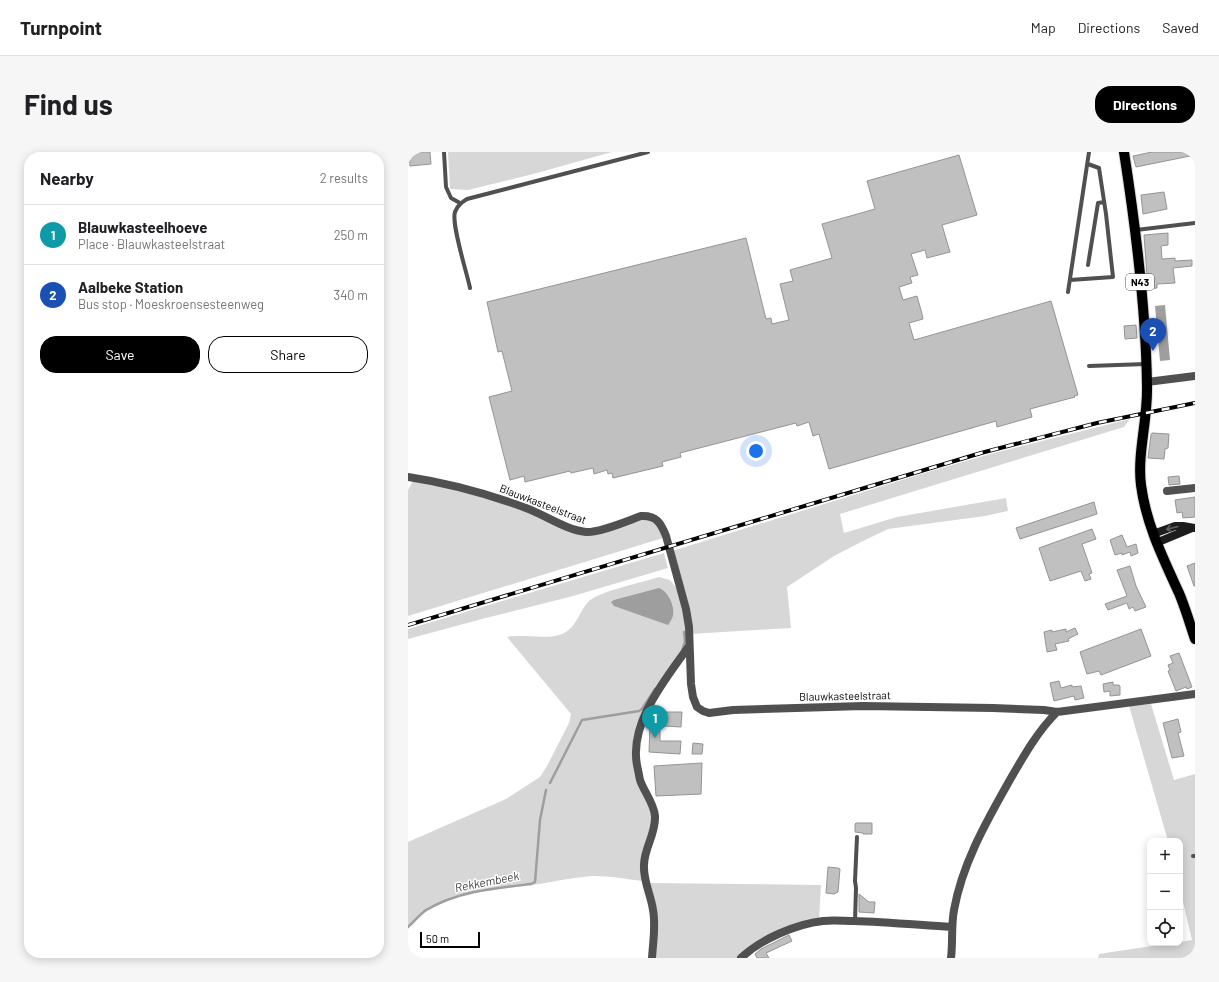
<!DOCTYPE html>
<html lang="en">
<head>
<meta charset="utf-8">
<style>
  body { margin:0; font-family:Barlow,sans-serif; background:#f6f6f6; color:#202124 }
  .controls { position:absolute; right:12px; bottom:12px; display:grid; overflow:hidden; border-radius:8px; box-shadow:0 2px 10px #0003 }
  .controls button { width:36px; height:36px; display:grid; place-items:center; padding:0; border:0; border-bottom:1px solid #e0e0e0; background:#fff; color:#202124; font:20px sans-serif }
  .scale { position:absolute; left:12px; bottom:10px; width:60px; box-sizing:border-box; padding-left:4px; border:2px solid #000; border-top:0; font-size:11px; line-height:14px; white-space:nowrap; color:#000; -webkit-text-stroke:3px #fff; paint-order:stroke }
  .you { position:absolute; left:348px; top:299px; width:14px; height:14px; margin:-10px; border:3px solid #fff; border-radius:50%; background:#1a73e8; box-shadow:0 0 0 6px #1a73e833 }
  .badge { display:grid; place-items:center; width:26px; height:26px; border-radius:50%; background:#000; color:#fff; font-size:13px; font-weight:700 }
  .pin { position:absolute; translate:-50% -33px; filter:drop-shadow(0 1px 2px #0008) }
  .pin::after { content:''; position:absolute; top:21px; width:14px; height:12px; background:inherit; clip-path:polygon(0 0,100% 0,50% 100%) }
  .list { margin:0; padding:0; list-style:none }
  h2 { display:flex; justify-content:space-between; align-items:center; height:52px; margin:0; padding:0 16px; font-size:17px }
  h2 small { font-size:13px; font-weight:400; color:#757577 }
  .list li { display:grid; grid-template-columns:26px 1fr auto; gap:12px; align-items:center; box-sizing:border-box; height:60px; padding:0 16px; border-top:1px solid #e0e0e0 }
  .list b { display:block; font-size:15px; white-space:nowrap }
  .list p { margin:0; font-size:13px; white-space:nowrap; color:#757577 }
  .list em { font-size:13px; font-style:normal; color:#757577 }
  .actions { display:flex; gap:8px; padding:12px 16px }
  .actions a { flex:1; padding:9px 0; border:1px solid #000; border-radius:16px; text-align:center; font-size:14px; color:#000 }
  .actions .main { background:#000; color:#fff }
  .icon { flex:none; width:22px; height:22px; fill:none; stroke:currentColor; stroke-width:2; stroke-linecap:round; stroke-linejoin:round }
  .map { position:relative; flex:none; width:787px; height:806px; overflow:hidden; border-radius:16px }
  header { display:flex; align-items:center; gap:24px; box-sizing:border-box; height:56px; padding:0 20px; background:#fff; border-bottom:1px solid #e0e0e0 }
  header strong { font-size:19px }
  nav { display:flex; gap:22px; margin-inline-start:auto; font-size:14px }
  .intro { display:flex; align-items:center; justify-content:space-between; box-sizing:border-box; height:96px; padding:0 24px }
  h1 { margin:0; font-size:28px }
  .button { padding:10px 18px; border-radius:16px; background:#000; color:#fff; font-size:14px; font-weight:700 }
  main { display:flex; gap:24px; padding:0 24px }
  aside { flex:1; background:#fff; border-radius:16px; box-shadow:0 2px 10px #0003 }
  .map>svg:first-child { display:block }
  .green { fill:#d7d7d7 }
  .water { fill:#9e9e9e }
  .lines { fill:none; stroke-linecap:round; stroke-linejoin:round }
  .stream { stroke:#9e9e9e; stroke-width:2.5 }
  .building { fill:#c0c0c0; stroke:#949494 }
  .primary-casing { stroke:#dbdbdb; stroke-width:12 }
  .lane { stroke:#505050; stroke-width:4 }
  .street { stroke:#505050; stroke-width:8 }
  .secondary { stroke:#1d1d1d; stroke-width:8 }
  .primary { stroke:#000; stroke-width:10 }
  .rail-casing { stroke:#000; stroke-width:4 }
  .rail { stroke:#fff; stroke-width:2.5; stroke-dasharray:8; stroke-linecap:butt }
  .oneway { stroke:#616161 }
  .labels { text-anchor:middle; stroke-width:3; stroke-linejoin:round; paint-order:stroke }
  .shield { fill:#fff; stroke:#4c4c4c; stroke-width:1 }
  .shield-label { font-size:10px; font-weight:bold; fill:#000 }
  .street-label { font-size:11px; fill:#000; stroke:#fff }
  .water-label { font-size:12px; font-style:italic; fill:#3f3f3f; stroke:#fff }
</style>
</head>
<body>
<header>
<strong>Turnpoint</strong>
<nav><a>Map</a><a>Directions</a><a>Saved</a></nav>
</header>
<div class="intro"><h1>Find us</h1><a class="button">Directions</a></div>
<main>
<aside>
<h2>Nearby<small>2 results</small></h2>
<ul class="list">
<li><span class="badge" style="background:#0f9aa8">1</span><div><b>Blauwkasteelhoeve</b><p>Place · Blauwkasteelstraat</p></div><em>250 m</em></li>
<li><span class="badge" style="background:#1a4fb4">2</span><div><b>Aalbeke Station</b><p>Bus stop · Moeskroensesteenweg</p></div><em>340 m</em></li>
</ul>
<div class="actions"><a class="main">Save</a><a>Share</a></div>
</aside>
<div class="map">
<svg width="787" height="806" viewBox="0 0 787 806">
  <rect width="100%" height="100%" fill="#fff"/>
  <!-- green -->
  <path class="green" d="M 40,0 L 204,0 L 129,21 L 60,38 L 42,37 Z
    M 722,267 L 716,275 L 432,362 L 436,381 L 489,365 L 598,346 L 600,359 L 577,364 L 480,377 L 455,389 L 426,404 L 379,435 L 383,476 L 283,482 L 264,399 L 523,319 L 586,301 Z
    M 5,329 L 97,345 L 179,382 L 238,366 L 249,372 L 255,386 L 0,464 L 0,338 Z
    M 256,401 L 260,416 L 165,444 L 74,467 L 0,487 L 0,477 Z
    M 251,425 L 262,428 L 270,438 L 277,465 L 279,492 L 239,551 L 226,600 L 246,667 L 235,729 C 218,727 202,724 186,724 C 166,725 145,730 125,733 C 90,738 57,737 25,756 C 15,761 6,767 0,777 L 0,690 L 98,647 L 132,625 L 139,614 L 161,571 L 163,562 L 99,485 C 114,482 141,488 154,482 C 169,476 171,459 181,449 C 192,439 236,430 251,425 Z
    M 743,552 L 766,628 L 787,622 L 787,806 L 690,806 L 691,802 L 763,791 L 772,791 L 772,790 L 784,788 L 772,737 L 772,689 L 760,689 L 721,554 Z
    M 240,731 L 413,733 L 411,768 L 334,801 L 329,806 L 246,806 Z"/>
  <!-- water -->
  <path class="water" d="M 757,153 L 762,208 L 752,209 L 747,154 Z
    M 251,436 C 260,439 267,454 265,464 C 264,467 262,470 260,473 L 206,454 L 203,450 L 206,448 Z"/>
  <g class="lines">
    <!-- stream -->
    <path class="stream" d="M 274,499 L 277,489 L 276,480
      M 142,631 L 174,568 L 231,559 L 234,557 L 247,537
      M 0,775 C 6,770 12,762 18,758 C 50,739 88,736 123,732 L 127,730 L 132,668 L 138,638"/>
  </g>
  <!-- building -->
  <path class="building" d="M 1,0 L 22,0 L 23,12 L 2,14 Z
    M 744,0 L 787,0 L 787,3 L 728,15 L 725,4 Z
    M 551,3 L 569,63 L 534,73 L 542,100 L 519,106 L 517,98 L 503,102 L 510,123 L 502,125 L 504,131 L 491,135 L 495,148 L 509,144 L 514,162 L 515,167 L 501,171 L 506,188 L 643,149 L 670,243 L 666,244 L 667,245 L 622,257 L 624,265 L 589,275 L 588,269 L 421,317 L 411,282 L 405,284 L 401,270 L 389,274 L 388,271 L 272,301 L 273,305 L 254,310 L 255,314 L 205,326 L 204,321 L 200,322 L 199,318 L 186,322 L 185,316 L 163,321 L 162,319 L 117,330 L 116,324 L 102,328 L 81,245 L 104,239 L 94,199 L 90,200 L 79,150 L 338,86 L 358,167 L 363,166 L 364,172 L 381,168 L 372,132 L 385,129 L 382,118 L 424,106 L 414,72 L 467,57 L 459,29 Z
    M 756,40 L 759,57 L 735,62 L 733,43 Z
    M 760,81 L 760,93 L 753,94 L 754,107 L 767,106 L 767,109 L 784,108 L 784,114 L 765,116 L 767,131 L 749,132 L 749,136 L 740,137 L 736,83 Z
    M 728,173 L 729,186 L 717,187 L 716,174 Z
    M 744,281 L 761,282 L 760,296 L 757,297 L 756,307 L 740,306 L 743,283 Z
    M 771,324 L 772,332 L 761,333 L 760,325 Z
    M 787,345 L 787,365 L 775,366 L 774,360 L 769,361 L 767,348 Z
    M 686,350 L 689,362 L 612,387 L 608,376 Z
    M 684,377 L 688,387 L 674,392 L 684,421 L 681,422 L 683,427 L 677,429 L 673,419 L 642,429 L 631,396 Z
    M 714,383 L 719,395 L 728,392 L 730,401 L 723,404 L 722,400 L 714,403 L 714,401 L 707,403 L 702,388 Z
    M 787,411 L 787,434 L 786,434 L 779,414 Z
    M 722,414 L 728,434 L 738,455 L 727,459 L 725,455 L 721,457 L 719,451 L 700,458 L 697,452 L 719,444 L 709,418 Z
    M 667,476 L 670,482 L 660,487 L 661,489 L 647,492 L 649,498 L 639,500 L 636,480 L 644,478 L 644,480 L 658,477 L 658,480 Z
    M 733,477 L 743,504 L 693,523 L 691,519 L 679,522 L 672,500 Z
    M 771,501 L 784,535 L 779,537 L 778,535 L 768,539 L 760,519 L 762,518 L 760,513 L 765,511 L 762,504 Z
    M 651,529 L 653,536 L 664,533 L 664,535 L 673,534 L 676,546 L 667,548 L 666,544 L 646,549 L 642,531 Z
    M 705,530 L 705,533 L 711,533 L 712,534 L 712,543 L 702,544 L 702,539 L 696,540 L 695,532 Z
    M 257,560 L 274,560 L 273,575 L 256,574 Z
    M 770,567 L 773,580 L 770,581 L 776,604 L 764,606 L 755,571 Z
    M 242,572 L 252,572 L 252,589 L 273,589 L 272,602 L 241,600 Z
    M 285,591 L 295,592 L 294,602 L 284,602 Z
    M 294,611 L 293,642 L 248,644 L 246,614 Z
    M 448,671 L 464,671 L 464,682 L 455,682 L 455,681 L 447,680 L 447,672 Z
    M 420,715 L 430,716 L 432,717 L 430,740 L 426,742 L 418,741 Z
    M 451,742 L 461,750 L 467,750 L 466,761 L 451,760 Z
    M 381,783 L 384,789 L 358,801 L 361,806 L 349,806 L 347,802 L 353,797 Z"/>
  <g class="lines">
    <defs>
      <path id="primary" d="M 716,0 C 728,77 738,156 739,234 C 740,267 729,302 733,333 C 738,372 755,406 771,441 C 777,455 782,472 787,487"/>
    </defs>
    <!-- primary casing -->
    <use href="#primary" class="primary-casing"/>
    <!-- lane -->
    <path class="lane" d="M 36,0 L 38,35 L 43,46 L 52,51
      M 728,78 L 787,71
      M 680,113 L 690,51 L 696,50
      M 662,128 L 705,125 L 698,62 L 691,16 L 680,12
      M 62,136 C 59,121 43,72 47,60 C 49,54 54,50 59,47 L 240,0
      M 660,140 L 681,0
      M 681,214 L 738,212
      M 785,704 L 787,704
      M 447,769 L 448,736 L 447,729 L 449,685"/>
    <!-- street -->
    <path class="street" d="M 739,230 L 787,224
      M 0,325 C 40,331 80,342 118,356 C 137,363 158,378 178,380 C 191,381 219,369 233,364 C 248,363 253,371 258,384 L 278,457 L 281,475 L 283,532 L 285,545 L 289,555 L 295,559 L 301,561 L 325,558 L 455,554 L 585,556 L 636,558 L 649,560 L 787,542
      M 759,339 L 787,336
      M 244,806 C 245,790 248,773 245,758 C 243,743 235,729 236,713 C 236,696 248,682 247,664 C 246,651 236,640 232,628 C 231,623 230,618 229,613 C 221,570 258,527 281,494
      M 333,806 C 353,787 388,772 415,769 C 425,768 436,769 446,769 C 478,770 511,773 543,775
      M 543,806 C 545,790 543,774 546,758 C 554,713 577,672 599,633 C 614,607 628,581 649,560"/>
    <!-- secondary -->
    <path class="secondary" d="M 745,382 L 767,374 L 775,374 L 787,376
      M 748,391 L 784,376"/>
    <!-- primary -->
    <use href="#primary" class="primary"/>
    <defs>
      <path id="rail" d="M 0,473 L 573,301 L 689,271 L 787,251"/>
    </defs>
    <!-- rail casing -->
    <use href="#rail" class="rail-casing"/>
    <!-- rail -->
    <use href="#rail" class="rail"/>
  </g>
  <!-- one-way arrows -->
  <defs><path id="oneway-shaft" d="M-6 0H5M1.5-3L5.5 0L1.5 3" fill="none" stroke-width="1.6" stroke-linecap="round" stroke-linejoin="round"/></defs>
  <use class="oneway" href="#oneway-shaft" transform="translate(764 376) rotate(165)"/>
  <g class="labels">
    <!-- shield labels -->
    <rect class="shield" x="718" y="122" width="28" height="16" rx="3"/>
    <g class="shield-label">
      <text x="732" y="134">N43</text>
    </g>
    <!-- street labels -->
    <g class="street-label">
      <text transform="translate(135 352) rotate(21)" y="4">Blauwkasteelstraat</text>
      <text transform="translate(437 544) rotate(-1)" y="4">Blauwkasteelstraat</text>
    </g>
    <!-- water labels -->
    <g class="water-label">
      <text transform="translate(79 730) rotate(-11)" y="4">Rekkembeek</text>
    </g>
  </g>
</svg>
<div class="controls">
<button>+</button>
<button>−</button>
<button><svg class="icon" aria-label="locate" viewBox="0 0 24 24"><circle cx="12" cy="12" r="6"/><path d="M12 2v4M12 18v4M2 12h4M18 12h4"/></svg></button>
</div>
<div class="scale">50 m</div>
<div class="you"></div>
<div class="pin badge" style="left:247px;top:586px;background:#0f9aa8">1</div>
<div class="pin badge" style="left:745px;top:199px;background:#1a4fb4">2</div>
</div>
</main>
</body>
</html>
